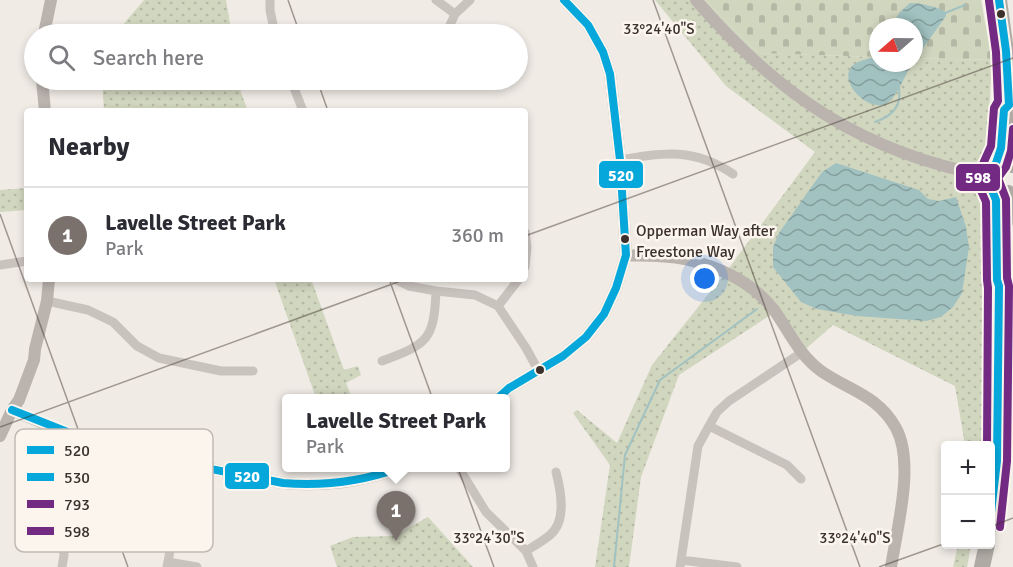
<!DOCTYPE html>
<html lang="en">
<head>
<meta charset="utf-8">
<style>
  body { margin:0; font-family:Signika,sans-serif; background:#f2f2f3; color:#2b2b33 }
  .controls { position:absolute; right:18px; bottom:18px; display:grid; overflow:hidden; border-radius:6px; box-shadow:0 3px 9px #0003 }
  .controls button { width:54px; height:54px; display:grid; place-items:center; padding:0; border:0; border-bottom:2px solid #e1e1e2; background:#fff; color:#2b2b33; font:30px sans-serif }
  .compass { position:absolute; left:869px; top:18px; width:54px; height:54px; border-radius:50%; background:#fff; box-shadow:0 3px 9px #0003; rotate:250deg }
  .you { position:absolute; left:705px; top:279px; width:21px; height:21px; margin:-15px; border:4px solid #fff; border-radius:50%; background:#1a73e8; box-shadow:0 0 0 9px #1a73e833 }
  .badge { display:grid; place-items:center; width:39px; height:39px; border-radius:50%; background:#7a716c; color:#fff; font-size:20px; font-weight:700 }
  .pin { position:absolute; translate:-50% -50px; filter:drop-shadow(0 2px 3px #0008) }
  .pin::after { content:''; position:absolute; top:32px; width:21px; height:18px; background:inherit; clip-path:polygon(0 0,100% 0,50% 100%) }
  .popup { position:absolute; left:282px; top:394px; width:228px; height:78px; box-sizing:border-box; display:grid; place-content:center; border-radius:6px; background:#fff; filter:drop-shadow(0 2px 4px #0005); font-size:20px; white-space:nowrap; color:#7c7c81 }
  .popup b { font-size:22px; color:#2b2b33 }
  .popup::after { content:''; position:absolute; left:50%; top:100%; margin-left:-12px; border:12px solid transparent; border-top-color:#fff }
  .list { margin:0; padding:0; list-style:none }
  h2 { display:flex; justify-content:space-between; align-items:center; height:78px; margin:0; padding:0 24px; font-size:26px }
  h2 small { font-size:20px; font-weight:400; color:#7c7c81 }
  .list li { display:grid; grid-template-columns:39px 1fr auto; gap:18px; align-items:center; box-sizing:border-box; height:96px; padding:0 24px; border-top:2px solid #e1e1e2 }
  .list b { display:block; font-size:22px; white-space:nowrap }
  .list p { margin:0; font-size:20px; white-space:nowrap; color:#7c7c81 }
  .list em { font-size:20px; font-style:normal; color:#7c7c81 }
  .icon { flex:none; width:33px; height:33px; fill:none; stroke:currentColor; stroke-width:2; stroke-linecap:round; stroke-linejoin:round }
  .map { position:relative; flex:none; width:1013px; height:567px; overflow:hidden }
  .search { position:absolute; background:#fff; box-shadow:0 3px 9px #0003; left:24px; top:24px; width:504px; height:66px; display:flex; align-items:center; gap:15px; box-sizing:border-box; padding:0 21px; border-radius:33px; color:#7c7c81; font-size:22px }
  .panel { position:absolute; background:#fff; box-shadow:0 3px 9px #0003; left:24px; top:108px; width:504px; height:174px; border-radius:6px }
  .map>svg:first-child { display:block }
  .grass { fill:url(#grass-dots) }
  .cemetery { fill:url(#cemetery-stones) }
  .water { fill:url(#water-waves) }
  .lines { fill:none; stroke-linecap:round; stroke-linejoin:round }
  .stream { stroke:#a1c2c1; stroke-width:2 }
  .street { stroke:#c9c3be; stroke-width:9 }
  .secondary { stroke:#bab3ae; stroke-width:12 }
  .highway { stroke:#afaaa4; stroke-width:16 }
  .bus-1-casing { stroke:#fbf5ee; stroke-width:12 }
  .bus-2-casing { stroke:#fbf5ee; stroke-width:12 }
  .bus-3-casing { stroke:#fbf5ee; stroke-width:12 }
  .bus-4-casing { stroke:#fbf5ee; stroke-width:12 }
  .bus-1 { stroke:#06a8db; stroke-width:8 }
  .bus-2 { stroke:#06a8db; stroke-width:8 }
  .bus-3 { stroke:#732a82; stroke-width:8 }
  .bus-4 { stroke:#732a82; stroke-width:8 }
  .ticks { fill:none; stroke:#3b302b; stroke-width:1.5; stroke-opacity:0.45 }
  .bus-dot { fill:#3b302b; stroke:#fbf5ee; stroke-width:2 }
  .labels { text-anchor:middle; stroke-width:5; stroke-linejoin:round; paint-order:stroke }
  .bus-label { font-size:16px; fill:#3b302b; stroke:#fbf5ee; text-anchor:start }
  .key { fill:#fbf5ee; stroke:#c1bab4; stroke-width:1.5 }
  .key-label { font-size:16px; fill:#3b302b }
  .ticks-label { font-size:15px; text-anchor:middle; fill:#3b302b; stroke:#fbf5ee; stroke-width:5; stroke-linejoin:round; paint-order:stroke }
  .line-badge { stroke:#fbf5ee; stroke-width:2 }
  .badge-label { font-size:16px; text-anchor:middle; font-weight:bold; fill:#fff }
</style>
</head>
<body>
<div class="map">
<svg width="1013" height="567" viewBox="0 0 1013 567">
  <defs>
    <pattern id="grass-dots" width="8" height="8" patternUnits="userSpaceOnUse" patternTransform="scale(1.5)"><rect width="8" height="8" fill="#d1d6bf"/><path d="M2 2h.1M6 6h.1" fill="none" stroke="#b4b8a4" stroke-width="1.8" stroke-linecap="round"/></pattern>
    <pattern id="cemetery-stones" width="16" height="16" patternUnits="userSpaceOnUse" patternTransform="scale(1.5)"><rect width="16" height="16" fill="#d1d6bf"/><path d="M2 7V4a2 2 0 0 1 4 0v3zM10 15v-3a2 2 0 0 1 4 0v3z" fill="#b4b8a4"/></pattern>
    <pattern id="water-waves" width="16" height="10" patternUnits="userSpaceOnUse" patternTransform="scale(1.5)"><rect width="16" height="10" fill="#a1c2c1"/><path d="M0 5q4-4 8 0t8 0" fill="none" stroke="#849e9d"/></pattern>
  </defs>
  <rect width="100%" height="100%" fill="#f0ebe5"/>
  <!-- grass -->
  <path class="grass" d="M 144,0 L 226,0 L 232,34 L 115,34 Z
    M 655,0 L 705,0 L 758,53 L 878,57 L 878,63 L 914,63 L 914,58 L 992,60 L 987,151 L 989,199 L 984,445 L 965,445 L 955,386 L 833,325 L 801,353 L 775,312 L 679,375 L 641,477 L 629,567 L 595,567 L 610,465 L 573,413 L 577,410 L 617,443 L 652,365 L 726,272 L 815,152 L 726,86 Z
    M 102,80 L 239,80 L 241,93 L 248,111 L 104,111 Z
    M 27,188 L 27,210 L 0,212 L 0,190 Z
    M 274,279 L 311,279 L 344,370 L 358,366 L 361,375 L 346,383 L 352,398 L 316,398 Z
    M 428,517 L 473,567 L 337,567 L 330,546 L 353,537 L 394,536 Z
    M 958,545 L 971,545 L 967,567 L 953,567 Z"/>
  <!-- cemetery -->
  <path class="cemetery" d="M 705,0 L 981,0 L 992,60 L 914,58 L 914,27 L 878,27 L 878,57 L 758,53 Z"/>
  <!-- water -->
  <path class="water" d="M 910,3 C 921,3 938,7 946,12 L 946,16 L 914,61 L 914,27 L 890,27 L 900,12 Z
    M 878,56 L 878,63 L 912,63 C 906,74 899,91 891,100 C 873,120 831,78 856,63 C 862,60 871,58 878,56 Z
    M 836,163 L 919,190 L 928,199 L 939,201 L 956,197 L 966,227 L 969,247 L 962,293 L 953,307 L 941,317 L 926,321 L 857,316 L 817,309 L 801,302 L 773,267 L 773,247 L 779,233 L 822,172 Z"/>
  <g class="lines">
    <!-- stream -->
    <path class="stream" d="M 945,13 L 965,5
      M 875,122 C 895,115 903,104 898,82
      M 614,567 L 625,455 L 660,380 L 757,309"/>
    <!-- street -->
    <path class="street" d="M 270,0 L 270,10 L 275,34
      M 436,0 L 455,14
      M 446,34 L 455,14 L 470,0
      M 291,80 L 303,111
      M 620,160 C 663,152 695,148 733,174
      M 525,232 L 527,247 L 525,267
      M 0,265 L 27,261
      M 394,279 L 409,286 L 436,291 L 475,295 L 498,306 L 526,348 L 538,370
      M 47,301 L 88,310 L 113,322 L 137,346 L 159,358 L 221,371 L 253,371
      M 498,306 L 519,279
      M 382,361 C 427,344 434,341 436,291
      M 709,426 L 787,465 L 801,479
      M 459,468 L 486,512 L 526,551 L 533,567
      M 62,533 L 64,555 L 62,567
      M 526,551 C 534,546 543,541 550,535 C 567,521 561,491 556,472
      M 681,560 L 737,567
      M 168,562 L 197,567
      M 167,567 L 186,465
      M 680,567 L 698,446 L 709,426 L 717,412 L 729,401 L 801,353"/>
    <!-- secondary -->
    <path class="secondary" d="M 696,0 C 778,95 863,153 988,176
      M 44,34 L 51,0
      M 42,80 L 45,111
      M 626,255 C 646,256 670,255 689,260 C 722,268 753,283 774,310 C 789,331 799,355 821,371 C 848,390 878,395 896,428 C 915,463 897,528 891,567
      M 498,398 L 509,388 L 563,356 L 586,337 L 604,314 L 616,288 L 626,255 L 620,160 L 610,74 L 603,52 L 588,25 L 564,0
      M 12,410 L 74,436 L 113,450 L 283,483 C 320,487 364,482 399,468
      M 0,436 L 12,410 L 19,400 L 34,360 L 35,349 L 47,301 L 49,279"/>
    <!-- highway -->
    <path class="highway" d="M 999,0 L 1006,51 L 1009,105 L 1012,110 L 1013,159
      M 1002,194 C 976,187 989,153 1013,165
      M 1005,223 L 1008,193
      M 990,526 L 997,461 L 999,286 L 997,280 L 997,219 L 993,190
      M 982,567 L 987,544"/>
    <defs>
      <path id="bus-1" d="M 498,398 L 509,388 L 563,356 L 586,337 L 604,314 L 616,288 L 626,255 L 620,160 L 610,74 L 603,52 L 588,25 L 564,0
        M 12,410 L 113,450 L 283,483 C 323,486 361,482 399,468"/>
      <path id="bus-2" d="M 990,521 L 997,461 L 999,286 L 997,280 L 996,200 L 988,181 L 988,176 L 996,163 L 1001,148 L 1004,110 L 1009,105 L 1006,51 L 999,0"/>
      <path id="bus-3" d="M 1000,527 L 1007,461 L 1009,286 L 1007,278 L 1006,199 L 998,178 L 1006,167 L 1011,151 L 1013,129"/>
      <path id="bus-4" d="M 987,446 L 988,288 L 987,280 L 986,202 L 978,184 L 978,175 L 991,146 L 994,108 L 998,101 L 996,52 L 989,1"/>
    </defs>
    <!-- bus-1 casing -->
    <use href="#bus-1" class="bus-1-casing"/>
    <!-- bus-2 casing -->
    <use href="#bus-2" class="bus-2-casing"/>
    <!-- bus-3 casing -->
    <use href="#bus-3" class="bus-3-casing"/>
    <!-- bus-4 casing -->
    <use href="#bus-4" class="bus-4-casing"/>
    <!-- bus-1 -->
    <use href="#bus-1" class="bus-1"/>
    <!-- bus-2 -->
    <use href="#bus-2" class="bus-2"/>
    <!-- bus-3 -->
    <use href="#bus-3" class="bus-3"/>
    <!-- bus-4 -->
    <use href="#bus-4" class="bus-4"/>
  </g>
  <!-- ticks -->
  <path class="ticks" d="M 288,0 L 300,34M 653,0 L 860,567M 317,80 L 328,111M 0,214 L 128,567M 525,236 L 1013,58M 389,279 L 494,567M 0,427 L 406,279M 990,527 L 1013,518M 879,567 L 946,543"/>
  <!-- markers -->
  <g class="bus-dot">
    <circle cx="1001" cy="14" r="5"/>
    <circle cx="625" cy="239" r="5"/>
    <circle cx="540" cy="370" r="5"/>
  </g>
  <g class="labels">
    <!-- bus labels -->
    <g class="bus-label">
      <text x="636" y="236">Opperman Way after<tspan x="636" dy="21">Freestone Way</tspan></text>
    </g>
  </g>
  <!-- legend -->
  <rect x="15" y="429" width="198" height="123" rx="9" class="key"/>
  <rect x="27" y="446" width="27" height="8" fill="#06a8db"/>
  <rect x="27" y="473" width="27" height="8" fill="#06a8db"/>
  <rect x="27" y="500" width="27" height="8" fill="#732a82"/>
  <rect x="27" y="527" width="27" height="8" fill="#732a82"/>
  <g class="key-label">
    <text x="64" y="456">520</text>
    <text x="64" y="483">530</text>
    <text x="64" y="510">793</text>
    <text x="64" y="537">598</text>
  </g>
  <g class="ticks-label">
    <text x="659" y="34">33°24'40"S</text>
    <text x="489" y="543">33°24'30"S</text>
    <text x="855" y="543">33°24'40"S</text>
  </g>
  <g class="line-badge">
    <rect x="598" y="160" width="46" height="29" rx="6" fill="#06a8db"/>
    <rect x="955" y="163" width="46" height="29" rx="6" fill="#732a82"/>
    <rect x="224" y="462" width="46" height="28" rx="6" fill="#06a8db"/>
  </g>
  <g class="badge-label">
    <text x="621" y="181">520</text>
    <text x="978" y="183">598</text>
    <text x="247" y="482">520</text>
  </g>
</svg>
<div class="controls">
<button>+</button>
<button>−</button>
</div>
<svg class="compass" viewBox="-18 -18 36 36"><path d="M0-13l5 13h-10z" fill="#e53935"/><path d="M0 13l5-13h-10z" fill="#7c7c81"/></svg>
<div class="you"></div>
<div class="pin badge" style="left:396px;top:541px">1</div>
<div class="popup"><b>Lavelle Street Park</b>Park</div>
<div class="search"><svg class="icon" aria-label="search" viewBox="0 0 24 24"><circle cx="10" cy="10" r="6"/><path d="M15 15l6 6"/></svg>Search here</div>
<section class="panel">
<h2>Nearby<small></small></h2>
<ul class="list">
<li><span class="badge">1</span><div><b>Lavelle Street Park</b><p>Park</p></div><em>360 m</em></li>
</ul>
</section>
</div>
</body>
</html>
